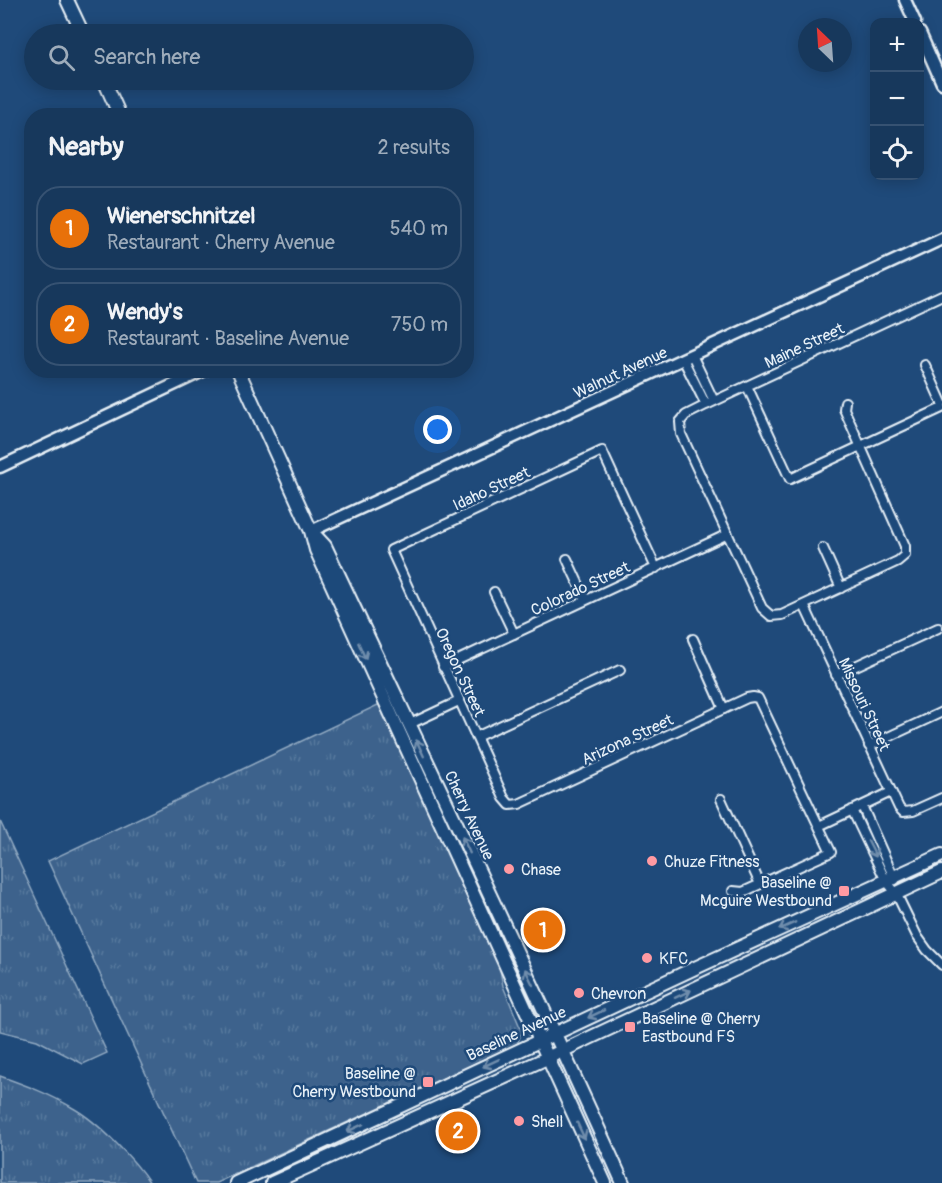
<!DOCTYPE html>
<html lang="en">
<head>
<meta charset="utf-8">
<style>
  body { margin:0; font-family:Pangolin,sans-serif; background:#203f62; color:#f1f3f6 }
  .controls { position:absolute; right:18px; top:18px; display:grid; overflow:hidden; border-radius:12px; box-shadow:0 3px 15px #0003 }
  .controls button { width:54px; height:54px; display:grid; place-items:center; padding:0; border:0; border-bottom:2px solid #365272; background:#17385c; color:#f1f3f6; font:30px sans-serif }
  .compass { position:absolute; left:798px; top:18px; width:54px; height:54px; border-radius:50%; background:#17385c; box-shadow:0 3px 15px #0003; rotate:335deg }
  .you { position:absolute; left:438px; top:430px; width:21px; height:21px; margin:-15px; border:4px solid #fff; border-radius:50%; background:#1a73e8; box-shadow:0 0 0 9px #1a73e833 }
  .badge { display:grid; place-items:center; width:39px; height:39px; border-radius:50%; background:#ff9aa2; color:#fff; font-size:20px; font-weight:700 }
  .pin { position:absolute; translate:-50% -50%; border:3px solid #fff; box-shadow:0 2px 6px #0006 }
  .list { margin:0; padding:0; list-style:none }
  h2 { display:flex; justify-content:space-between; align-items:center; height:78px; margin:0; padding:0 24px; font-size:26px }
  h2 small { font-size:20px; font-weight:400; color:#9eacbb }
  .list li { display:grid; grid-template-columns:39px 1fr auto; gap:18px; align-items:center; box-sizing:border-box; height:84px; margin:0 12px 12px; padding:0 12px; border:2px solid #365272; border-radius:24px }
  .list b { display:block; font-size:22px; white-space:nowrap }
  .list p { margin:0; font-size:20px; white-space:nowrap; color:#9eacbb }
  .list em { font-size:20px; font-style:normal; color:#9eacbb }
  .icon { flex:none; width:33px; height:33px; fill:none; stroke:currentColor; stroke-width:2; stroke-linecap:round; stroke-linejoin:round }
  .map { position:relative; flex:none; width:942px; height:1183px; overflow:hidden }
  .search { position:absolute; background:#17385c; box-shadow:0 3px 15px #0003; left:24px; top:24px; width:450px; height:66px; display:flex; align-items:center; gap:15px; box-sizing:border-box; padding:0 21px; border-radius:33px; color:#9eacbb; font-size:22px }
  .panel { position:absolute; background:#17385c; box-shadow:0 3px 15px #0003; left:24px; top:108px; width:450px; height:270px; border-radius:24px }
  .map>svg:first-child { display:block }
  .grass { fill:url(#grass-tufts); stroke:#92aac2; stroke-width:1.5 }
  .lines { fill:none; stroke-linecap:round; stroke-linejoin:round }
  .street-casing { stroke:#e8f1f8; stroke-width:12 }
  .secondary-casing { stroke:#e8f1f8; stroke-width:15 }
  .primary-casing { stroke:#e8f1f8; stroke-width:16 }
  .street { stroke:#1f4a7a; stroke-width:8 }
  .secondary { stroke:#1f4a7a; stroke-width:10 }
  .primary { stroke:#1f4a7a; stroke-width:12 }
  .oneway { stroke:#6f8dac }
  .poi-dot { fill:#ff9aa2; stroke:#1f4a7a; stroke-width:2 }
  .labels { text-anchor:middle; stroke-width:5; stroke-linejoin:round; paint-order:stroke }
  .street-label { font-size:16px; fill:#e8f1f8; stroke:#1f4a7a }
  .poi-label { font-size:16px; fill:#e8f1f8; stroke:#1f4a7a; text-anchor:start }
</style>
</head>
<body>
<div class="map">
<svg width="942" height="1183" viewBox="0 0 942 1183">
  <defs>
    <pattern id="grass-tufts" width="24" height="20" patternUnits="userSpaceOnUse" patternTransform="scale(1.5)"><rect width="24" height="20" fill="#3c628c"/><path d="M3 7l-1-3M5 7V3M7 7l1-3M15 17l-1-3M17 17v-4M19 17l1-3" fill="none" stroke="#58799d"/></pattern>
  </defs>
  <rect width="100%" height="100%" fill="#1f4a7a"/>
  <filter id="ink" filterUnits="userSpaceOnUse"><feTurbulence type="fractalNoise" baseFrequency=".0167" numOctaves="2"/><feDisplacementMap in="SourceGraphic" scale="12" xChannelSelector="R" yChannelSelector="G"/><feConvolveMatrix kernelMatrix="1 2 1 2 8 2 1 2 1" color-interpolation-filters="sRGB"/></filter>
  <g filter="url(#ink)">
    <!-- grass -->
    <path class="grass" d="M 380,704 L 498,959 L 503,986 L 522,1032 L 517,1044 L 216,1183 L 196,1183 L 48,861 Z
      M 0,821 L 107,1053 L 83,1064 L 37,1040 L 0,1031 Z
      M 0,1076 C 25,1085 50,1094 73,1108 C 98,1122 134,1159 150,1183 L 0,1183 Z"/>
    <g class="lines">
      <defs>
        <path id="street" d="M 692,355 L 714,401
          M 683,359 L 706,405
          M 925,365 L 942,403
          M 747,386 L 790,479 L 942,408
          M 845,402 L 844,409 L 905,546 L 905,555 L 898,561 L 782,615 L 771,616 L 762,608 L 681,434 L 680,422 L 686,415 L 706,405 L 942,295
          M 823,548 L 841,588
          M 567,559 L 586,600
          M 656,568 L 602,451 L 391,550 L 504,798 L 510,805 L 519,804 L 747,698 L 753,697 L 758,698 L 831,852 L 743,892 L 733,891
          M 494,592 L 514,634
          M 804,605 L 899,808 L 903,812 L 913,811 L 942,798
          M 693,639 L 724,709
          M 443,667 L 728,534
          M 836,675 L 938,628
          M 410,724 L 459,701
          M 476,737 L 620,670
          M 869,746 L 942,712
          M 721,799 L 760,884
          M 862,806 L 895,880
          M 852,810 L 886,881 L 896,893 L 917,936 L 927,950 L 942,965
          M 819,826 L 891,792"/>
        <path id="secondary" d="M 905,0 L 915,22
          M 920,33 L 942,83
          M 0,467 L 205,370
          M 311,531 L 942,239"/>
        <path id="primary" d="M 67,0 L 83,34
          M 104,80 L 120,116
          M 238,370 L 311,531 L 316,550 L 605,1183
          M 312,532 L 325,546 C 425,758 527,969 623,1183
          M 236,1183 L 695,968 L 942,855
          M 272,1183 L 547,1058 L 942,872"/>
      </defs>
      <!-- street casing -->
      <use href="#street" class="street-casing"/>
      <!-- secondary casing -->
      <use href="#secondary" class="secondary-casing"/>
      <!-- primary casing -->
      <use href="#primary" class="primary-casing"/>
      <!-- street -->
      <use href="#street" class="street"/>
      <!-- secondary -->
      <use href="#secondary" class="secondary"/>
      <!-- primary -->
      <use href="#primary" class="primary"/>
    </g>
    <!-- one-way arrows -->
    <defs><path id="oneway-shaft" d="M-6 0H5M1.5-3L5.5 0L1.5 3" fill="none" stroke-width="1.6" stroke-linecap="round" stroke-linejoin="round" transform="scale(1.5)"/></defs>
    <g class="oneway">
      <use href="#oneway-shaft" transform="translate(362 651) rotate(66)"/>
      <use href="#oneway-shaft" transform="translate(420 748) rotate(-115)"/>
      <use href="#oneway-shaft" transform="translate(466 845) rotate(-115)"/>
      <use href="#oneway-shaft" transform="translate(872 849) rotate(63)"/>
      <use href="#oneway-shaft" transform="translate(787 926) rotate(156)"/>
      <use href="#oneway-shaft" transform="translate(529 977) rotate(-116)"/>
      <use href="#oneway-shaft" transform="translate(683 994) rotate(-25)"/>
      <use href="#oneway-shaft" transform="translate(596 1014) rotate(155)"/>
      <use href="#oneway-shaft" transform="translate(491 1063) rotate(155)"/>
      <use href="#oneway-shaft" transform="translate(355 1128) rotate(155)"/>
      <use href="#oneway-shaft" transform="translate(581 1131) rotate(65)"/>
    </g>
  </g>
  <!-- markers -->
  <g class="poi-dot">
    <circle cx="652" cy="861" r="6"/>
    <circle cx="509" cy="869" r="6"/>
    <rect x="838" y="885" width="12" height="12" rx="3"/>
    <circle cx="647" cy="958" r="6"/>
    <circle cx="579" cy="993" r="6"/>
    <rect x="624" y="1021" width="12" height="12" rx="3"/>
    <rect x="422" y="1076" width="12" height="12" rx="3"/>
    <circle cx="519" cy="1121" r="6"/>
  </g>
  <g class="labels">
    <!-- street labels -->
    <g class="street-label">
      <text transform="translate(804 345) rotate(-25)" y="6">Maine Street</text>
      <text transform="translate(620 372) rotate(-25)" y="6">Walnut Avenue</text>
      <text transform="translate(491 488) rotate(-25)" y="6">Idaho Street</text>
      <text transform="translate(580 588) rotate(-25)" y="6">Colorado Street</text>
      <text transform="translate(461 672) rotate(65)" y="6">Oregon Street</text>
      <text transform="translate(865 704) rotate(65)" y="6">Missouri Street</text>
      <text transform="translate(627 739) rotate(-25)" y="6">Arizona Street</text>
      <text transform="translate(470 815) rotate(65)" y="6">Cherry Avenue</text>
      <text transform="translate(516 1033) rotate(-25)" y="6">Baseline Avenue</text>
    </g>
    <!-- poi labels -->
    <g class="poi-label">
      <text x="664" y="867">Chuze Fitness</text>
      <text x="521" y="875">Chase</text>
      <text x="832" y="888" text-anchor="end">Baseline @<tspan x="832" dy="18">Mcguire Westbound</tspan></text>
      <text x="659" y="964">KFC</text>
      <text x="591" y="999">Chevron</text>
      <text x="642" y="1024">Baseline @ Cherry<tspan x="642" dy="18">Eastbound FS</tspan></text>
      <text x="416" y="1079" text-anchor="end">Baseline @<tspan x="416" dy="18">Cherry Westbound</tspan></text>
      <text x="531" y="1127">Shell</text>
    </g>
  </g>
</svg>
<div class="controls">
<button>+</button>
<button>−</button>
<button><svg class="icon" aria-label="locate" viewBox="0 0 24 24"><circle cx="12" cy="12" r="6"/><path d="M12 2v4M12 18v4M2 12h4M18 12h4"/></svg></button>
</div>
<svg class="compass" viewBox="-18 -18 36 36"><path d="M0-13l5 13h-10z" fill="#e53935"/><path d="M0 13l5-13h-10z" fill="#9eacbb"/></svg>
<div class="you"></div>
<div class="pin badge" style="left:543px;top:930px;background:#e8710a">1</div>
<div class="pin badge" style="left:458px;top:1131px;background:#e8710a">2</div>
<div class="search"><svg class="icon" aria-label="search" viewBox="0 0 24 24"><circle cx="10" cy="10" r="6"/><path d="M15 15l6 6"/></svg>Search here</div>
<section class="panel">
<h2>Nearby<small>2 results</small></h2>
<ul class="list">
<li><span class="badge" style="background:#e8710a">1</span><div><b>Wienerschnitzel</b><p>Restaurant · Cherry Avenue</p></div><em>540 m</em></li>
<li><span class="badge" style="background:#e8710a">2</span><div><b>Wendy's</b><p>Restaurant · Baseline Avenue</p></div><em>750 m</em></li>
</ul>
</section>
</div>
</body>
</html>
